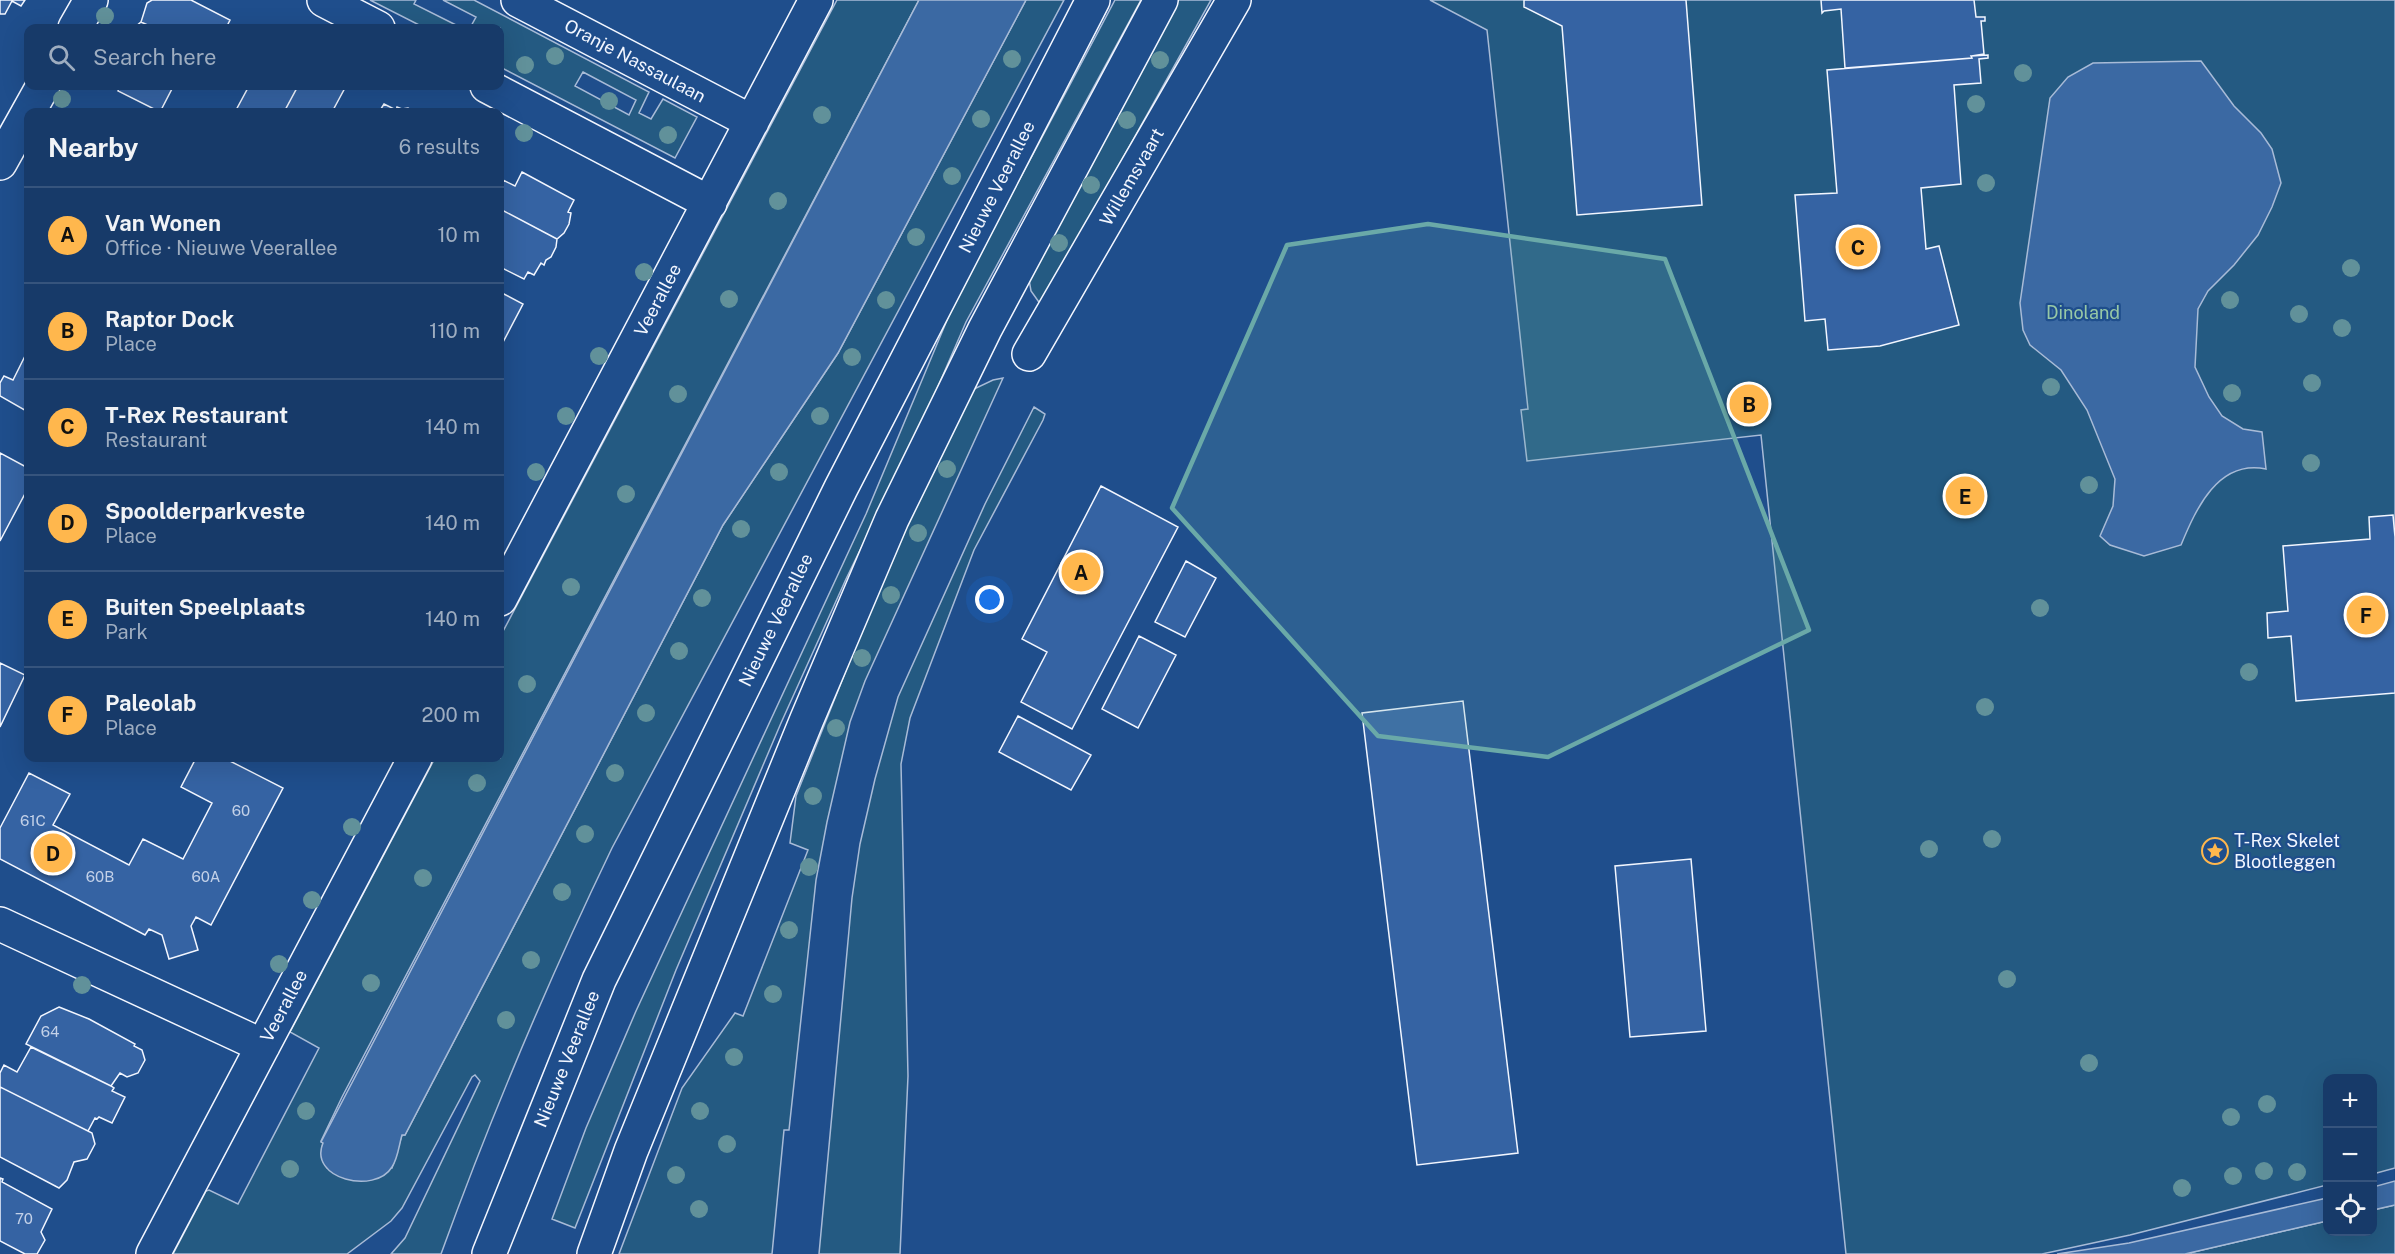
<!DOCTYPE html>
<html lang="en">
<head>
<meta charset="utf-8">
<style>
  body { margin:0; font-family:"Public Sans",sans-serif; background:#244571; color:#f1f3f6 }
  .controls { position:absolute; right:18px; bottom:18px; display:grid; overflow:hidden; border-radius:12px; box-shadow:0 6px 24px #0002 }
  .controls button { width:54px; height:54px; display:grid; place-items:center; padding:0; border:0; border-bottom:2px solid #36547d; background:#173a69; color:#f1f3f6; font:30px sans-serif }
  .you { position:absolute; left:990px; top:600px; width:21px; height:21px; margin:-15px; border:4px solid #fff; border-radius:50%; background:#1a73e8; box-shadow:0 0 0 9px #1a73e833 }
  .badge { display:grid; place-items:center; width:39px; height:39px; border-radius:50%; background:#ffb74d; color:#111; font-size:20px; font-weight:700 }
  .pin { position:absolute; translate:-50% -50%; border:3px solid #fff; box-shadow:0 2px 6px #0006 }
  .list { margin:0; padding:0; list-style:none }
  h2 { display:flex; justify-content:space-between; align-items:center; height:78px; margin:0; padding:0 24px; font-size:26px }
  h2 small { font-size:20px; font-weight:400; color:#9eadc0 }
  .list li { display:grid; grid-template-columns:39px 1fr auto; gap:18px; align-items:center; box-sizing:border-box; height:96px; padding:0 24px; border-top:2px solid #36547d }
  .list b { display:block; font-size:22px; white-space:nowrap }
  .list p { margin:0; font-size:20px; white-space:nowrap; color:#9eadc0 }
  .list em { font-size:20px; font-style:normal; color:#9eadc0 }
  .icon { flex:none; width:33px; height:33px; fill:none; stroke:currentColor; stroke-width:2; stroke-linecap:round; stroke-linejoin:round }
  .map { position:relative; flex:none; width:2395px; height:1254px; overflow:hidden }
  .search { position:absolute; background:#173a69; box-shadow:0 6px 24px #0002; left:24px; top:24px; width:480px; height:66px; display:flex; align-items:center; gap:15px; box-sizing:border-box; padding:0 21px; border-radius:12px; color:#9eadc0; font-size:22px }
  .panel { position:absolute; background:#173a69; box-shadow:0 6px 24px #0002; left:24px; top:108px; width:480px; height:654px; border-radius:12px }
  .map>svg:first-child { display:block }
  .green { fill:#245a82; stroke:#a8bbd7; stroke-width:1.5; fill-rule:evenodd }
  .water { fill:#3b69a3; stroke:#a8bbd7; stroke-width:1.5 }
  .building { fill:#3563a3; stroke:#f2f6ff; stroke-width:1.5 }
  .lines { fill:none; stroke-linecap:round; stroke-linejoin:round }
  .minor-casing { stroke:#f2f6ff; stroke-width:36 }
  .major-casing { stroke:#f2f6ff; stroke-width:36 }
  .minor { stroke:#1f4e8c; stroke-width:33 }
  .major { stroke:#1f4e8c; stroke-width:33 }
  .tree { fill:#61919a }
  .marked { fill:#6aa9a8; fill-opacity:0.2; stroke:#6aa9a8; stroke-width:4.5; stroke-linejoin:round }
  .labels { text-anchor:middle; stroke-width:4.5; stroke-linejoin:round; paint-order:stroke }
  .number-label { font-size:15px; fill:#c3d1e8 }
  .street-label { font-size:18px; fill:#f2f6ff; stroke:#1f4e8c }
  .park-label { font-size:18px; fill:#97c8a6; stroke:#1f4e8c }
  .poi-label { font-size:18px; fill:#f2f6ff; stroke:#1f4e8c; text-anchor:start }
</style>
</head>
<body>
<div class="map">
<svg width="2395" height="1254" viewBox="0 0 2395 1254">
  <rect width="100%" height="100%" fill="#1f4e8c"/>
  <!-- green -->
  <path class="green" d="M 370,0 L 416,0 L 414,4 L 462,28 L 425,28 Z
    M 443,0 L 474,0 L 649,92 L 639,113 L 651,119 L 663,99 L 697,117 L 675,158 L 500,67 L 500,28 L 470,28 L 476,17 ZM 583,72 L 636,100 L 629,115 L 575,86 Z
    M 837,0 L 919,0 L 342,1097 L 321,1141 L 323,1143 C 320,1153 321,1159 327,1168 L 392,1168 L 402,1135 L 405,1135 L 723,525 L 838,353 L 1026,0 L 1064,0 L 612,848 C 548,981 491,1116 441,1254 L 391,1254 L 405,1238 L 480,1081 L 475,1075 L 472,1077 L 402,1208 L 391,1221 L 347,1254 L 173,1254 L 206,1191 L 209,1190 L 238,1204 L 319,1048 L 290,1032 L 435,758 L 500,758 L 500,637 Z
    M 1115,0 L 1141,0 L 966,322 L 923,421 L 846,579 L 781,723 L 676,970 L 575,1228 L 552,1219 L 586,1128 L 636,1011 L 866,514 L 955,301 Z
    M 1177,0 L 1211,0 L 1041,305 L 1031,291 L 1028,274 Z
    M 1430,0 L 2395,0 L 2395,1168 L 2373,1174 L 2372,1078 L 2328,1078 L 2327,1185 L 2130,1235 L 2042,1254 L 1846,1254 L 1761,435 L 1527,461 L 1521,410 L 1528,409 L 1487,30 Z
    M 1003,378 L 865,681 L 850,722 L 827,822 L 816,880 L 789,1130 L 784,1130 L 772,1254 L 619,1254 L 682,1088 L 735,1013 L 743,1016 L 808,850 L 790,843 L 796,796 L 892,555 L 974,389 L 993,380 Z
    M 1034,407 L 1045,414 L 1043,420 L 974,550 L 910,718 L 901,764 L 908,1076 L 900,1254 L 819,1254 L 852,898 L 860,844 L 875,779 L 898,697 L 985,504 Z
    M 2395,1205 L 2395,1254 L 2185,1254 L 2327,1221 L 2328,1232 L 2372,1232 L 2373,1210 Z"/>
  <!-- water -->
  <path class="water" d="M 919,0 L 1026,0 L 838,353 L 723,525 L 405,1135 L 402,1135 C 399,1145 398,1158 392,1167 C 375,1195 308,1179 323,1143 L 321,1142 Z
    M 2201,61 L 2234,106 L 2261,133 L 2272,149 L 2281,183 L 2272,207 L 2258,235 L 2234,265 L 2208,291 L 2198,309 L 2195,367 L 2209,397 L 2222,416 L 2243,429 L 2262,432 L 2266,469 C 2218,459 2196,509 2181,545 L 2144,556 L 2110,545 L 2100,536 L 2113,506 L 2115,479 L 2087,410 L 2061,370 L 2030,345 L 2023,330 L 2020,303 L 2050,98 L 2068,77 L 2093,63 Z
    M 2395,1181 L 2395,1205 L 2373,1210 L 2373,1187 Z
    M 2327,1198 L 2327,1221 L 2185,1254 L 2057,1254 L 2129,1243 Z"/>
  <!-- building -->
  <path class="building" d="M 0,0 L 25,0 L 21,6 L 12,1 L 5,14 L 0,14 Z
    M 152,0 L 191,0 L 230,20 L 226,28 L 154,28 L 141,22 L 147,3 Z
    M 1524,0 L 1686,0 L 1702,205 L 1577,215 L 1562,26 L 1524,7 Z
    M 1821,0 L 1974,0 L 1976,17 L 1985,17 L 1985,21 L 1981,21 L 1984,54 L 1971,56 L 1972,58 L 1845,68 L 1841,9 L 1824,11 L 1822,13 Z
    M 141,22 L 154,28 L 134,28 Z
    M 1988,55 L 1988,58 L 1979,59 L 1981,83 L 1954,85 L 1961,184 L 1921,188 L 1926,249 L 1939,246 L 1959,325 L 1880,346 L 1828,350 L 1825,319 L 1805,321 L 1795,195 L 1837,193 L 1827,70 L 1972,58 L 1971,56 Z
    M 120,86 L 177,86 L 176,88 L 173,87 L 160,112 L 118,91 Z
    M 249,86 L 298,86 L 284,112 L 235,112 Z
    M 298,86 L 346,86 L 332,112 L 284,112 Z
    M 384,104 L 396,110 L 397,107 L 402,109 L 408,108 L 415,112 L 379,112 Z
    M 522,172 L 574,200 L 568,212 L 571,213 L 569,224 L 564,233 L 557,239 L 500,209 L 500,186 L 503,180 L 515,186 Z
    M 500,209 L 557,239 L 556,247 L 551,257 L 546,260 L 544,265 L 541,263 L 534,275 L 528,272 L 524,279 L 500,267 Z
    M 500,292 L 523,304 L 500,348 Z
    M 25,356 L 28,358 L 28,412 L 0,396 L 0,383 L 4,376 L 13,380 Z
    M 0,453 L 28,468 L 28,488 L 0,541 Z
    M 1101,486 L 1178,527 L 1072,729 L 1021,702 L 1047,652 L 1022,639 Z
    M 2393,515 L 2395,537 L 2395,693 L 2296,701 L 2291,636 L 2268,638 L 2267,613 L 2288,611 L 2283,546 L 2370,539 L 2369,517 Z
    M 1186,561 L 1216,578 L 1185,637 L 1155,622 Z
    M 1139,636 L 1176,655 L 1138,728 L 1102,709 Z
    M 0,663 L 25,675 L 0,727 Z
    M 1463,701 L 1518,1153 L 1417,1165 L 1362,713 Z
    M 1018,716 L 1091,755 L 1071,790 L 999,752 Z
    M 196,758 L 224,758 L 283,788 L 211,925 L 196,917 L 191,926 L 198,950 L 169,959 L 162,935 L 149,929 L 145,935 L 0,859 L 0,828 L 29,773 L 70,794 L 53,825 L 129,865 L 143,839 L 183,859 L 212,803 L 181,787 Z
    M 1691,859 L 1706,1031 L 1630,1037 L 1615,866 Z
    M 59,1007 L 89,1019 L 135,1044 L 134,1046 L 142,1050 L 145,1060 L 138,1073 L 127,1077 L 120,1073 L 111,1086 L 26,1044 L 41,1016 Z
    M 31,1047 L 111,1086 L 114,1088 L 112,1091 L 125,1097 L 112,1123 L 99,1117 L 97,1119 L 95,1118 L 88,1131 L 0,1087 L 0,1073 L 4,1065 L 17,1072 Z
    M 0,1087 L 92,1133 L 95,1144 L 87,1159 L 74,1162 L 67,1180 L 59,1188 L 0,1157 Z
    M 0,1178 L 3,1179 L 2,1182 L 52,1209 L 41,1232 L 45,1240 L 37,1254 L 25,1254 L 0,1241 Z"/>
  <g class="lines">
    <defs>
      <path id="minor" d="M 324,0 L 378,28
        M 518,0 L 752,122
        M 75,28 L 91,0
        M 487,86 L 710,203
        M 0,163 L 43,86
        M 1029,354 L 1234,0
        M 500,599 L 816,0
        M 0,924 L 263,1046
        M 153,1254 L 415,758"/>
      <path id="major" d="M 489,1254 L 599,980 L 841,488 L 1093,0
        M 594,1254 L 631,1151 L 807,719 L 892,519 L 985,329 L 1161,0"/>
    </defs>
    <!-- minor casing -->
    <use href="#minor" class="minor-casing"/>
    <!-- major casing -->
    <use href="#major" class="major-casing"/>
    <!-- minor -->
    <use href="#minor" class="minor"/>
    <!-- major -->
    <use href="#major" class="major"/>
  </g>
  <!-- trees -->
  <g class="tree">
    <circle cx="105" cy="16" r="9"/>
    <circle cx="555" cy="56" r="9"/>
    <circle cx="1012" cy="59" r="9"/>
    <circle cx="1160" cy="60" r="9"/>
    <circle cx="525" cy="65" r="9"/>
    <circle cx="2023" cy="73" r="9"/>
    <circle cx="62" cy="99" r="9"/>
    <circle cx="609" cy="101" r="9"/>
    <circle cx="1976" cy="104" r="9"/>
    <circle cx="822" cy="115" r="9"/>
    <circle cx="981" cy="119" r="9"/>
    <circle cx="1127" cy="120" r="9"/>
    <circle cx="524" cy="133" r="9"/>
    <circle cx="668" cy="135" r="9"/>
    <circle cx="952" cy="176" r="9"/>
    <circle cx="1986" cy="183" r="9"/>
    <circle cx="1091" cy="185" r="9"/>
    <circle cx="778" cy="201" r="9"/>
    <circle cx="916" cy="237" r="9"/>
    <circle cx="1059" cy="243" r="9"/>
    <circle cx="2351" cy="268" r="9"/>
    <circle cx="644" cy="272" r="9"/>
    <circle cx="729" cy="299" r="9"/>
    <circle cx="886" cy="300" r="9"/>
    <circle cx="2230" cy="300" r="9"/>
    <circle cx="2299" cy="314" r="9"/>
    <circle cx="2342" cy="328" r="9"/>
    <circle cx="599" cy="356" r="9"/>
    <circle cx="852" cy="357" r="9"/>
    <circle cx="2312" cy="383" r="9"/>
    <circle cx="2051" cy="387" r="9"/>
    <circle cx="2232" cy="393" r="9"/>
    <circle cx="678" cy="394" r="9"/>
    <circle cx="566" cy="416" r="9"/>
    <circle cx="820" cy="416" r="9"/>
    <circle cx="2311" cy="463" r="9"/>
    <circle cx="947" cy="469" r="9"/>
    <circle cx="536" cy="472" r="9"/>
    <circle cx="779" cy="472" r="9"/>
    <circle cx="2089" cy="485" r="9"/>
    <circle cx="626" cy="494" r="9"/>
    <circle cx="741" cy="529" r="9"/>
    <circle cx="918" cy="533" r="9"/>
    <circle cx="571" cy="587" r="9"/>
    <circle cx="891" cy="595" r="9"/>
    <circle cx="702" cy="598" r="9"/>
    <circle cx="2040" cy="608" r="9"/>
    <circle cx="679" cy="651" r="9"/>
    <circle cx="862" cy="658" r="9"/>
    <circle cx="2249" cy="672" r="9"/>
    <circle cx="527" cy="684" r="9"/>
    <circle cx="1985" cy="707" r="9"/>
    <circle cx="646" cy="713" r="9"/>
    <circle cx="836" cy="728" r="9"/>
    <circle cx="615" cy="773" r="9"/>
    <circle cx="477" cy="783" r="9"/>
    <circle cx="813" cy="796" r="9"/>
    <circle cx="352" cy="827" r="9"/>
    <circle cx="585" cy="834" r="9"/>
    <circle cx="1992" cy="839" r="9"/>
    <circle cx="1929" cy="849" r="9"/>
    <circle cx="809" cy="867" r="9"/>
    <circle cx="423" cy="878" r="9"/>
    <circle cx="562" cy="892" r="9"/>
    <circle cx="312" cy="900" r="9"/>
    <circle cx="789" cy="930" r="9"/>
    <circle cx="531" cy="960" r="9"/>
    <circle cx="279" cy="964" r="9"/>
    <circle cx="2007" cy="979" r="9"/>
    <circle cx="371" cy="983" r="9"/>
    <circle cx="82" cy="985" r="9"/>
    <circle cx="773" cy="994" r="9"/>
    <circle cx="506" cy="1020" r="9"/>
    <circle cx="734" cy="1057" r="9"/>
    <circle cx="2089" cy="1063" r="9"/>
    <circle cx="2267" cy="1104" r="9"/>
    <circle cx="306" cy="1111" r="9"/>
    <circle cx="700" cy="1111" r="9"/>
    <circle cx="2231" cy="1117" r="9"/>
    <circle cx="727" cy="1144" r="9"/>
    <circle cx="290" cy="1169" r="9"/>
    <circle cx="2264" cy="1171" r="9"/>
    <circle cx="2297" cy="1172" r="9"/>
    <circle cx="676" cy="1175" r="9"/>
    <circle cx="2233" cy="1176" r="9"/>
    <circle cx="2182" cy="1188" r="9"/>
    <circle cx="699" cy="1209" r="9"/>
  </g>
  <!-- marked area -->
  <path class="marked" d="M 1428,224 L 1665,259 L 1809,630 L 1548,757 L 1378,736 L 1172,508 L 1287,245 Z"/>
  <!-- icons -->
  <defs>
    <symbol id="sight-ring" viewBox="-11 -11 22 22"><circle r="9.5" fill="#1f4e8c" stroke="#ffb74d" stroke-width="1.5"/><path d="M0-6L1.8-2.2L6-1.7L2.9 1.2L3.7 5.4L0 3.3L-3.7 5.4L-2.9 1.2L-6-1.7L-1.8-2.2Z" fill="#ffb74d"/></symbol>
  </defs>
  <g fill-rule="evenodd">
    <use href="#sight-ring" x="2200" y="836" width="30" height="30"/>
  </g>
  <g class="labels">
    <!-- number labels -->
    <g class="number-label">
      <text x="241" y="816">60</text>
      <text x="33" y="826">61C</text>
      <text x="100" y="882">60B</text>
      <text x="206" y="882">60A</text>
      <text x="50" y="1037">64</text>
      <text x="24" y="1224">70</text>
    </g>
    <!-- street labels -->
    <g class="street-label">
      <text transform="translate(635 61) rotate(28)" y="6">Oranje Nassaulaan</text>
      <text transform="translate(1132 177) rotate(-60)" y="6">Willemsvaart</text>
      <text transform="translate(997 187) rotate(-63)" y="6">Nieuwe Veerallee</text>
      <text transform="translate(658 300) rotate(-62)" y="6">Veerallee</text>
      <text transform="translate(776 620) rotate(-64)" y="6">Nieuwe Veerallee</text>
      <text transform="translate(284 1006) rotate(-62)" y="6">Veerallee</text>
      <text transform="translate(567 1059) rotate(-68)" y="6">Nieuwe Veerallee</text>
    </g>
    <!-- park labels -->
    <g class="park-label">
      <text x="2083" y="319">Dinoland</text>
    </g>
    <!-- poi labels -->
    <g class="poi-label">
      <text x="2234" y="847">T-Rex Skelet<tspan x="2234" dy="21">Blootleggen</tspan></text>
    </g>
  </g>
</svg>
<div class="controls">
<button>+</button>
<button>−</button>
<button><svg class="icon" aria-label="locate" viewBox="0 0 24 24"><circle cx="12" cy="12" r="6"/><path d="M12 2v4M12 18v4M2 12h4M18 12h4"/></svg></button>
</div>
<div class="you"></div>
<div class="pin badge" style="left:1081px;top:572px">A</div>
<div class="pin badge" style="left:1749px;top:404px">B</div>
<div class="pin badge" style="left:1858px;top:247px">C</div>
<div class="pin badge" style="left:53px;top:853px">D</div>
<div class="pin badge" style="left:1965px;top:496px">E</div>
<div class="pin badge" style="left:2366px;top:615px">F</div>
<div class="search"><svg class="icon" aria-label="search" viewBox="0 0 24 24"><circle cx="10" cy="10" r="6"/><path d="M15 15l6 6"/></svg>Search here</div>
<section class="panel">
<h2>Nearby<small>6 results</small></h2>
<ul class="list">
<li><span class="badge">A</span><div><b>Van Wonen</b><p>Office · Nieuwe Veerallee</p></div><em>10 m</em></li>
<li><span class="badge">B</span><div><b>Raptor Dock</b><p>Place</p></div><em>110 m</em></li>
<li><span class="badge">C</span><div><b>T-Rex Restaurant</b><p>Restaurant</p></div><em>140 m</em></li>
<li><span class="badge">D</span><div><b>Spoolderparkveste</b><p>Place</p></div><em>140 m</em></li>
<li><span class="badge">E</span><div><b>Buiten Speelplaats</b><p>Park</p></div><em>140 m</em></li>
<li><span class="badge">F</span><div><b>Paleolab</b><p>Place</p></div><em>200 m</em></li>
</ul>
</section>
</div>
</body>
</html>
